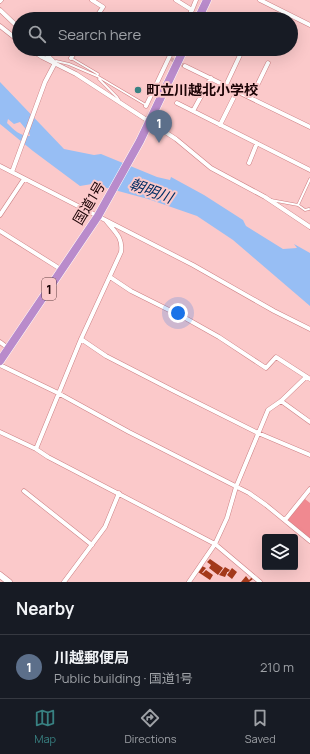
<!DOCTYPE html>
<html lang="en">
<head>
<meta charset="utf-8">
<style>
  body { margin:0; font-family:Manrope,"Noto Sans JP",sans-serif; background:#242831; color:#f1f3f6 }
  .controls { position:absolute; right:12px; bottom:12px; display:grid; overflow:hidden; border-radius:4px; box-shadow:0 4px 16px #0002 }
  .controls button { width:36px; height:36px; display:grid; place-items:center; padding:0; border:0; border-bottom:1px solid #363941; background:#171b24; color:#f1f3f6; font:20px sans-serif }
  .you { position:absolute; left:178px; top:313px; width:14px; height:14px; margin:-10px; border:3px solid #fff; border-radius:50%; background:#1a73e8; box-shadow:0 0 0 6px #1a73e833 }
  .badge { display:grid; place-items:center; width:26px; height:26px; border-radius:50%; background:#388182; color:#fff; font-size:13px; font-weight:700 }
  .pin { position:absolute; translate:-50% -33px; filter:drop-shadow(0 1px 2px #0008) }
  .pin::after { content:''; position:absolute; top:21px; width:14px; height:12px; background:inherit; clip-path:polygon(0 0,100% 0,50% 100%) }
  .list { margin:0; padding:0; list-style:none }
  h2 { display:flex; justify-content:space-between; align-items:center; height:52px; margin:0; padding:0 16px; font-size:17px }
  h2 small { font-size:13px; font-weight:400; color:#9ea1a6 }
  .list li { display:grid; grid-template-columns:26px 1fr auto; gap:12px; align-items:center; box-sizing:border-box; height:64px; padding:0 16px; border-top:1px solid #363941 }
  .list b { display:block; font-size:15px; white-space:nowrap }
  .list p { margin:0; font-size:13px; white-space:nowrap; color:#9ea1a6 }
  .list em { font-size:13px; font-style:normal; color:#9ea1a6 }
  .icon { flex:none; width:22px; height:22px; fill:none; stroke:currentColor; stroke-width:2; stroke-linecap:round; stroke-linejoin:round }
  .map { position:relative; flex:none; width:310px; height:582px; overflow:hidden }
  .search { position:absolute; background:#171b24; box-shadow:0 4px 16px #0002; left:12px; right:12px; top:12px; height:44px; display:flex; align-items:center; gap:10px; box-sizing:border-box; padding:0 14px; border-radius:22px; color:#9ea1a6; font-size:15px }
  .sheet { height:116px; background:#171b24 }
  nav { display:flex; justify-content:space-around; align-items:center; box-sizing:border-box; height:56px; border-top:1px solid #363941; background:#171b24; font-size:11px; color:#9ea1a6 }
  nav a { display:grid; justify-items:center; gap:2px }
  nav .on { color:#388182 }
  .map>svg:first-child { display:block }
  .green { fill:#f08990 }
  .water { fill:#97bef4; fill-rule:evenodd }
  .building { fill:#a3391a }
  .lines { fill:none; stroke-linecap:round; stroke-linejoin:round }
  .street-tunnel { stroke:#d9abac; stroke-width:4; stroke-dasharray:4 2; stroke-linecap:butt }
  .lane-casing { stroke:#cc8084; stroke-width:3 }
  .street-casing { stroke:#cc8084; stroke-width:5 }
  .secondary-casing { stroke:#cc8084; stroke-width:7 }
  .highway-casing { stroke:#fff; stroke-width:9 }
  .lane { stroke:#fff; stroke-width:2 }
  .street { stroke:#fff; stroke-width:4 }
  .secondary { stroke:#fff; stroke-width:6 }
  .highway { stroke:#b98bcb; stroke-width:8 }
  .poi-dot { fill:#388182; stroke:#fbc9ca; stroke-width:1.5 }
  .labels { text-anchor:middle; stroke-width:4; stroke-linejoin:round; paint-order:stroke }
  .shield { fill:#fbc9ca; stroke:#5e3e40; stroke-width:1 }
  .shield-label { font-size:13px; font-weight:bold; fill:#1b0305 }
  .poi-label { font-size:14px; font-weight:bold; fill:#1b0305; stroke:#fbc9ca; text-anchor:start }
  .street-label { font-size:14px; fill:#1b0305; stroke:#fbc9ca }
  .water-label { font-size:15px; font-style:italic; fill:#002d63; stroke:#fbc9ca }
</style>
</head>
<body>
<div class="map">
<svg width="310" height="582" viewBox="0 0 310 582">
  <rect width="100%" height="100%" fill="#fbc9ca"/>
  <!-- green -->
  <path class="green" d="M 305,499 L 310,503 L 310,539 L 287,520 Z"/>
  <!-- water -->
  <path class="water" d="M 0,82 L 64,149 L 94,155 L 101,154 L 157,177 L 170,180 L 171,177 L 204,195 L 243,220 L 246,226 L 283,249 L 297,248 L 294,244 L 310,253 L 310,306 L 233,240 L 197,216 L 148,199 L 92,184 L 80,186 L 33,151 L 0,124 ZM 8,119 L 14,124 L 20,122 L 29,133 L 30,136 C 20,136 14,130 7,123 Z"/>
  <!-- building -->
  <path class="building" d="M 210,559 L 223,568 L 218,575 L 209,568 L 211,565 L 207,562 Z
    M 202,566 L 206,568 L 202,573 L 203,573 L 206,570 L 213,575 L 210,580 L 198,572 Z
    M 225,567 L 230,570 L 228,572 L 227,572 L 227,573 L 225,577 L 219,575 Z
    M 232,568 L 237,572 L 232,579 L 227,575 Z
    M 246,576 L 249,580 L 252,577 L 253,579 L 249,582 L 241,582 Z"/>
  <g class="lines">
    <!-- street-tunnel -->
    <path class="street-tunnel" d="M 171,59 L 185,66"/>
    <defs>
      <path id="lane" d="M 55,62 L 56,61 L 69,64 L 97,76 L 98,74 L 71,58
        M 97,76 L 146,105
        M 99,79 L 117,97 L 119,100
        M 271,200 L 298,205 L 305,210 L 309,209
        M 298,205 L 310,179"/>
      <path id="street" d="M 92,0 L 103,7 L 95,19
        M 176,0 L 192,10 L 196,0
        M 260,0 L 310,25
        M 0,1 L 1,0
        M 0,10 L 19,28
        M 187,19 L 192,10
        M 0,26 L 19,41
        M 30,49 L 42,57 L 76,74 L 176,139 L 211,168 L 265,197 L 310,227
        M 41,49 L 53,61
        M 71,58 L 77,49
        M 185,66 L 310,127
        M 226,85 L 241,53
        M 251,98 L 268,63
        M 177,103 L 310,170
        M 146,106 L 173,49
        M 193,111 L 211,78
        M 220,125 L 237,91
        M 249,163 L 257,143
        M 0,166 L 193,265 L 274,311 L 310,329
        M 12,172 L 45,82 L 55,63
        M 0,215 L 24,179
        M 0,231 L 62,270
        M 110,277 L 131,291 L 187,319 L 219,337 L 266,368 L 276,357 L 310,379
        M 81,339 L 106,356 L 174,391 L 258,433 L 310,455
        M 0,342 L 8,348
        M 0,365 L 58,393 L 129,432 L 249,493 L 266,505 L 310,541
        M 281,401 L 310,422
        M 0,432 L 36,449 L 48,457 L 215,544 L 260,582
        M 36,449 L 81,339 L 121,252 C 123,238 116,233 107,222
        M 24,491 L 92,545
        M 285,520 L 310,489
        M 64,582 L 105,527 L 119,493
        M 189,582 L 215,544 L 227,518 L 236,487 L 268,410 L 281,401 L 306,377"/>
      <path id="secondary" d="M 0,575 L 9,582"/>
      <path id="highway" d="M 198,19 L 207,0
        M 0,361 L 98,216 L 140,141 L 184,49"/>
    </defs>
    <!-- lane casing -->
    <use href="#lane" class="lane-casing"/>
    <!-- street casing -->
    <use href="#street" class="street-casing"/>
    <!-- secondary casing -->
    <use href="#secondary" class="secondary-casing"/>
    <!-- highway casing -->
    <use href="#highway" class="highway-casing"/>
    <!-- lane -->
    <use href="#lane" class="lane"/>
    <!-- street -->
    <use href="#street" class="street"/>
    <!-- secondary -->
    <use href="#secondary" class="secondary"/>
    <!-- highway -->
    <use href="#highway" class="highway"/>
  </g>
  <!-- markers -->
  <circle class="poi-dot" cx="138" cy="90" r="4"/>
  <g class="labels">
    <!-- shield labels -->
    <rect class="shield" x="42" y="278" width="14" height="22" rx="3"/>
    <g class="shield-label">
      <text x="49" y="294">1</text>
    </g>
    <!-- poi labels -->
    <g class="poi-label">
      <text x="146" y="95">町立川越北小学校</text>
    </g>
    <!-- street labels -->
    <g class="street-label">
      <text transform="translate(89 203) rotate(-59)" y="5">国道1号</text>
    </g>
    <!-- water labels -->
    <g class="water-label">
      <text transform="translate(151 191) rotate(20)" y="5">朝明川</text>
    </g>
  </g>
</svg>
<div class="controls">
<button><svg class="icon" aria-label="layers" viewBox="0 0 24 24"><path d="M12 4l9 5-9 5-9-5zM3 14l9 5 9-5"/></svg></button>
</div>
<div class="you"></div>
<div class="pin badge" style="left:159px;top:143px;background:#5c6f8a">1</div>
<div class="search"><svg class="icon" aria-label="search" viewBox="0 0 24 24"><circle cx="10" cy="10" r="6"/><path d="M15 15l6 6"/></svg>Search here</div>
</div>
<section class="sheet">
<h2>Nearby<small></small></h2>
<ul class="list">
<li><span class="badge" style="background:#5c6f8a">1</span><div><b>川越郵便局</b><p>Public building · 国道1号</p></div><em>210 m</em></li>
</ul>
</section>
<nav>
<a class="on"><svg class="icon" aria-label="map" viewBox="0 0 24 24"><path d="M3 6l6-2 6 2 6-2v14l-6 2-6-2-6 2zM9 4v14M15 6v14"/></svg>Map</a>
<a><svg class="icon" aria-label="directions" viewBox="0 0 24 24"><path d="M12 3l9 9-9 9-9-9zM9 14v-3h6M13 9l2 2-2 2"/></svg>Directions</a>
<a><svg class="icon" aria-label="saved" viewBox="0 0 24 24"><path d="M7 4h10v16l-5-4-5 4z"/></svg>Saved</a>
</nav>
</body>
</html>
